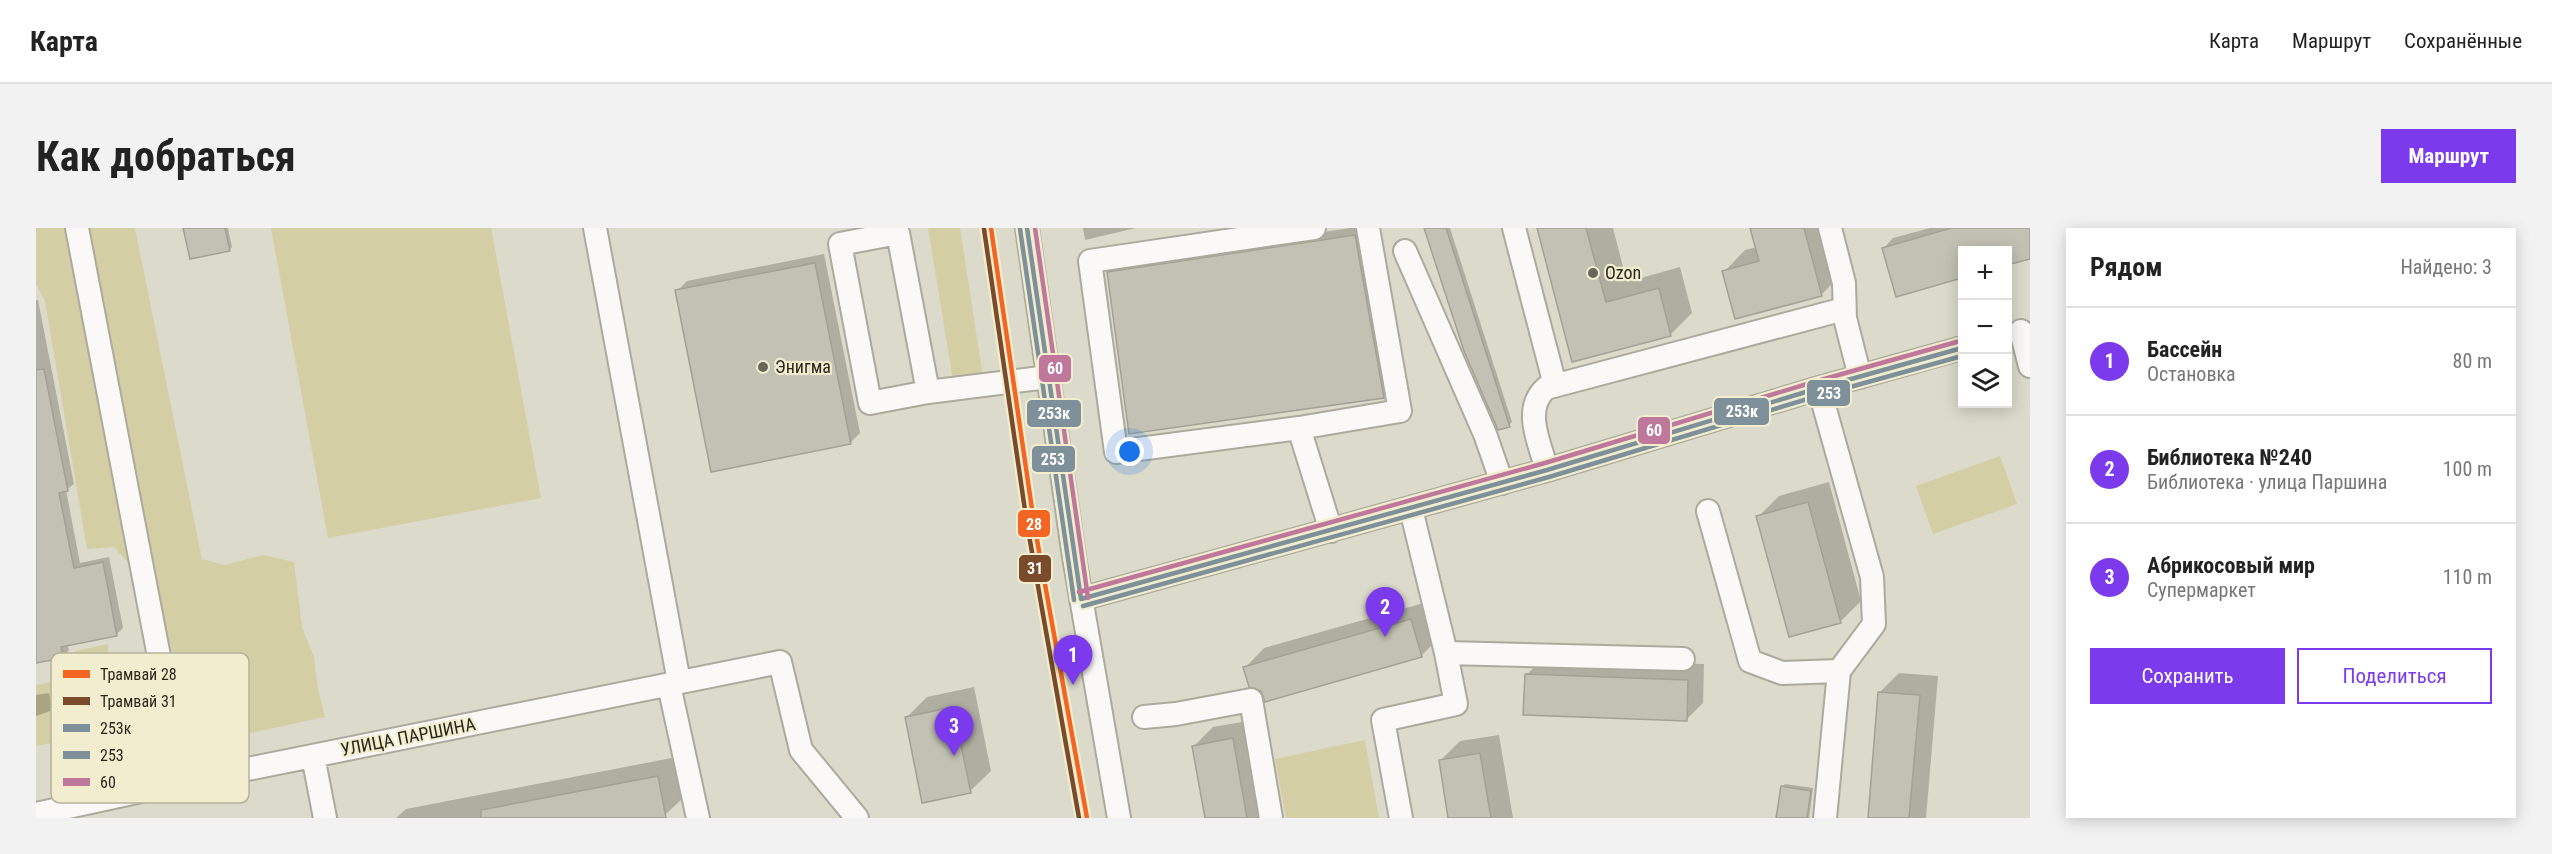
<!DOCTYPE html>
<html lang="ru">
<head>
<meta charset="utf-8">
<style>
  body { margin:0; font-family:"Roboto Condensed",sans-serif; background:#f2f2f2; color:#222 }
  .controls { position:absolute; right:18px; top:18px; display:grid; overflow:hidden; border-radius:0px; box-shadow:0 3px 15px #0003 }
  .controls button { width:54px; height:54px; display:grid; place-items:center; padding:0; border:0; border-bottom:2px solid #e0e0e0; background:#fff; color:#222; font:30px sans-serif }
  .you { position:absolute; left:1094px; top:224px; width:21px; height:21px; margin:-15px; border:4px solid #fff; border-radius:50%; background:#1a73e8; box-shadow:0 0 0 9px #1a73e833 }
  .badge { display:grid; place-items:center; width:39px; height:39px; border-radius:50%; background:#7c3aed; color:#fff; font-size:20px; font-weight:700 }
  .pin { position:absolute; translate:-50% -50px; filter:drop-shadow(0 2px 3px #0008) }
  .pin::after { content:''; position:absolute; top:32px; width:21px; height:18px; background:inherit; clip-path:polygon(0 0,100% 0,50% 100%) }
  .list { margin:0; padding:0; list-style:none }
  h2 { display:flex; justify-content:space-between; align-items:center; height:78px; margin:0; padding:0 24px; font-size:26px }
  h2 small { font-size:20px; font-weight:400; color:#767676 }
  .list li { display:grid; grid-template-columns:39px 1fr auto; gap:18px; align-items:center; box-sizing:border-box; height:108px; padding:0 24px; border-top:2px solid #e0e0e0 }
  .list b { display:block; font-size:22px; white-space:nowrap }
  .list p { margin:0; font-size:20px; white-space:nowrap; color:#767676 }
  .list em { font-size:20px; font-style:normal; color:#767676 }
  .actions { display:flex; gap:12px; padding:18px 24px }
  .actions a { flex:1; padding:14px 0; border:2px solid #7c3aed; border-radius:0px; text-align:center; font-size:21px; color:#7c3aed }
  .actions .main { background:#7c3aed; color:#fff }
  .icon { flex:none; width:33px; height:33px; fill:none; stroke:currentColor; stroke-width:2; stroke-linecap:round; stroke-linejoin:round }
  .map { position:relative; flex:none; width:1994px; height:590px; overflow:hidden; border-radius:0px }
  header { display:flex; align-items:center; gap:36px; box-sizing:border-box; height:84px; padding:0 30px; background:#fff; border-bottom:2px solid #e0e0e0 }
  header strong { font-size:28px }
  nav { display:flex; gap:33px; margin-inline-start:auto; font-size:21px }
  .intro { display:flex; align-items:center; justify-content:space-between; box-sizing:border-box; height:144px; padding:0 36px }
  h1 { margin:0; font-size:42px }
  .button { padding:15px 27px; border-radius:0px; background:#7c3aed; color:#fff; font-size:21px; font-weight:700 }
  main { display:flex; gap:36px; padding:0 36px }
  aside { flex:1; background:#fff; border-radius:0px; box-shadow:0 3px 15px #0003 }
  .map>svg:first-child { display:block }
  .green { fill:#d4cea5 }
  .shadow { fill:#0003 }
  .building { fill:#c2c1b3; stroke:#a3a195; stroke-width:1.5 }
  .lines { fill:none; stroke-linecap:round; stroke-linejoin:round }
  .minor-casing { stroke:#acaa9d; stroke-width:26 }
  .minor { stroke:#faf9f7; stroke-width:22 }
  .bus-1-casing { stroke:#f1edce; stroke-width:9 }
  .bus-2-casing { stroke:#f1edce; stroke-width:9 }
  .bus-3-casing { stroke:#f1edce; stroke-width:9 }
  .bus-1 { stroke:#7e9099; stroke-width:4.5 }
  .bus-2 { stroke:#7e9099; stroke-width:4.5 }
  .bus-3 { stroke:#bf789b; stroke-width:4.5 }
  .tram-1-casing { stroke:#f1edce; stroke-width:9 }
  .tram-2-casing { stroke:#f1edce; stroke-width:9 }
  .tram-1 { stroke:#f26522; stroke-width:4.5 }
  .tram-2 { stroke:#7a4b2a; stroke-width:4.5 }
  .poi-dot { fill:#686659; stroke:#f1edce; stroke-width:2 }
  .labels { text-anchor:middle; stroke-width:4.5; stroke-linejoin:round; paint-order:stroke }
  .poi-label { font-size:18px; fill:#2a281c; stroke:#f1edce; text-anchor:start }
  .street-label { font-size:18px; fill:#2a281c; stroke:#f1edce }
  .key { fill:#f1edce; stroke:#b5b299; stroke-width:1.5 }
  .key-label { font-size:16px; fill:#2a281c }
  .line-badge { stroke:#f1edce; stroke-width:2 }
  .badge-label { font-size:16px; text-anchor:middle; font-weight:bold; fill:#fff }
</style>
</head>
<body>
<header>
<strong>Карта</strong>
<nav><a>Карта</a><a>Маршрут</a><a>Сохранённые</a></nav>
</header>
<div class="intro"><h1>Как добраться</h1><a class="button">Маршрут</a></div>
<main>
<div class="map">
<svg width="1994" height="590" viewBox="0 0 1994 590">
  <rect width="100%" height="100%" fill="#dcdaca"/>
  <!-- green -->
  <path class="green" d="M 0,0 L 99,0 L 166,331 L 189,337 L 227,327 L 258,334 L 266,399 L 278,429 L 282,462 L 289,489 L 173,514 L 182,471 L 178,431 L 133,423 L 99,342 L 78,319 L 51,321 L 9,73 L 0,56 Z
    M 235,0 L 455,0 L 505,270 L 292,310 Z
    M 892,0 L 924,0 L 947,149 L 918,158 Z
    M 1964,228 L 1981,276 L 1897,306 L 1880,258 Z
    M 72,416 C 72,441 76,489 56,507 L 0,518 L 0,457 L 26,452 L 34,438 L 39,423 Z
    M 1329,512 L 1343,590 L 1250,590 L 1239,531 Z"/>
  <!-- shadow -->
  <path class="shadow" d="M 149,0 L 192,0 L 196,19 L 193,22 Z
    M 1047,0 L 1100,0 L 1049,12 Z
    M 1314,0 L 1329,0 L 1357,159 L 1347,169 L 1072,45 L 1082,35 Z
    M 1390,0 L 1414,0 L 1476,194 L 1473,197 Z
    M 1502,0 L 1577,0 L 1591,54 L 1644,39 L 1656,85 L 1635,106 L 1537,132 Z
    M 1716,0 L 1794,0 L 1806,46 L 1785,67 L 1688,44 L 1709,22 L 1721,19 Z
    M 1894,0 L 1994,0 L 1994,30 L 1972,22 L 1926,22 L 1926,49 L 1861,67 L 1848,20 L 1857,10 Z
    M 788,26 L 824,205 L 814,215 L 641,63 L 651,53 Z
    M 0,72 L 2,72 L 38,256 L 30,262 L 44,335 L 73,329 L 87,400 L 81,406 L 31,416 L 33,422 L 26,429 L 0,434 Z
    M 1793,254 L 1825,373 L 1804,394 L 1722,289 L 1743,268 Z
    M 1395,373 L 1405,408 L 1385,428 L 1226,462 L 1209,440 L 1228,420 Z
    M 1507,431 L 1668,436 L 1667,475 L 1651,491 L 1490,447 Z
    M 1863,445 L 1902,448 L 1890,590 L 1833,590 L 1844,464 Z
    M 938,459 L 955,543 L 934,563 L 870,490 L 891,469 Z
    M 13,465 L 17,482 L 0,488 L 0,467 Z
    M 1217,492 L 1233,590 L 1170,590 L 1158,518 L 1177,499 Z
    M 1463,507 L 1477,590 L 1414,590 L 1404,533 L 1424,513 Z
    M 641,529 L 649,568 L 629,587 L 613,590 L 360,590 L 370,581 Z
    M 1749,556 L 1777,560 L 1773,590 L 1741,590 L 1746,559 Z"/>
  <!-- building -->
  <path class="building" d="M 147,0 L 189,0 L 194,23 L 154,31 Z
    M 1388,0 L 1410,0 L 1474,199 L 1462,202 L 1428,123 Z
    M 1501,0 L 1550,0 L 1570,74 L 1623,60 L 1635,108 L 1536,134 Z
    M 1714,0 L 1768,0 L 1786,68 L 1699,91 L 1686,43 L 1723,33 Z
    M 1915,0 L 1994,0 L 1994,31 L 1971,37 L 1971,22 L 1926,22 L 1926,50 L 1860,69 L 1846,20 Z
    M 1319,7 L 1348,170 L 1093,206 L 1071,44 Z
    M 779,35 L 815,216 L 675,244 L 639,62 Z
    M 8,141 L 32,263 L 23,265 L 38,340 L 67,334 L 81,408 L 25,419 L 27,430 L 0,435 L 0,142 Z
    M 1772,274 L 1805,395 L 1753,409 L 1720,288 Z
    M 1375,391 L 1386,429 L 1229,474 L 1225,463 L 1213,459 L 1207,439 Z
    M 1489,446 L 1652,452 L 1651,493 L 1487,487 Z
    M 1842,464 L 1884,467 L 1873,590 L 1832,590 Z
    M 917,479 L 935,565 L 886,575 L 869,489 Z
    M 1197,510 L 1211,590 L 1169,590 L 1156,518 Z
    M 1444,525 L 1455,590 L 1412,590 L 1403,532 Z
    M 622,548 L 630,590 L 445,590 L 445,582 Z
    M 1745,558 L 1775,563 L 1771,590 L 1740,590 Z"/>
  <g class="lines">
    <defs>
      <path id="minor" d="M 41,0 L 147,554
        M 559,0 L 643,454
        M 991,0 L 1038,329 L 1083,590
        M 1278,0 L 1054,33 L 1080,224 L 1263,200 L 1364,183 L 1332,0
        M 1478,0 L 1519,157
        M 1794,0 L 1808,55 L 1809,90 L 1824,149
        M 862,5 L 892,164 L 834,175 L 804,16 Z
        M 1369,23 L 1449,206 L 1466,255
        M 1985,103 L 1994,138
        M 1783,160 L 1836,349 L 1838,396 L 1803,443 L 1789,590
        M 892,164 L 1012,149
        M 1263,200 L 1295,303
        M 1511,242 C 1504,216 1486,181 1510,160 L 1808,81
        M 1672,283 L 1714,433 L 1746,445 L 1803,443
        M 1045,371 L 1511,242 L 1783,160 L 1926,120
        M 1410,425 L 1647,431
        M 633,457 L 662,590
        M 1108,489 L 1140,486 L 1215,472 L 1235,590
        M 277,528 L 289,590
        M 0,586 L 147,554 L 744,434 L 765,522 L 821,590
        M 1365,590 L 1347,492 L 1420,476 L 1410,425 L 1375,281"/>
    </defs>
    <!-- minor casing -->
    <use href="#minor" class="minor-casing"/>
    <!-- minor -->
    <use href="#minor" class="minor"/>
    <defs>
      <path id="bus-1" d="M 991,0 L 1045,371
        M 1045,371 L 1511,242 L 1783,160 L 1926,120"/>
      <path id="bus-2" d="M 984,1 L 1038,372
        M 1047,378 L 1513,249 L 1785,167 L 1926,128"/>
      <path id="bus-3" d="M 999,0 L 1052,370
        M 1043,364 L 1509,235 L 1781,153 L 1924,113"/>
    </defs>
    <!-- bus-1 casing -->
    <use href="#bus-1" class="bus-1-casing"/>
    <!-- bus-2 casing -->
    <use href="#bus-2" class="bus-2-casing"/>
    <!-- bus-3 casing -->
    <use href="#bus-3" class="bus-3-casing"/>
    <!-- bus-1 -->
    <use href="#bus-1" class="bus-1"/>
    <!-- bus-2 -->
    <use href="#bus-2" class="bus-2"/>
    <!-- bus-3 -->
    <use href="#bus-3" class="bus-3"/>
    <defs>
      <path id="tram-1" d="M 955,0 L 998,295 L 1051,590"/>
      <path id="tram-2" d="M 948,1 L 991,296 L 1043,590"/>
    </defs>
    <!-- tram-1 casing -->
    <use href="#tram-1" class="tram-1-casing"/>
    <!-- tram-2 casing -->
    <use href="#tram-2" class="tram-2-casing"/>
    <!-- tram-1 -->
    <use href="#tram-1" class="tram-1"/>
    <!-- tram-2 -->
    <use href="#tram-2" class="tram-2"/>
  </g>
  <!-- markers -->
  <g class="poi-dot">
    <circle cx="1557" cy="45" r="6"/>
    <circle cx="727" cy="139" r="6"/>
  </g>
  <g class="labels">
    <!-- poi labels -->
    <g class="poi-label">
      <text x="1569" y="51">Ozon</text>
      <text x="739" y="145">Энигма</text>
    </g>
    <!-- street labels -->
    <g class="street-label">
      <text transform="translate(372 509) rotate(-11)" y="6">УЛИЦА ПАРШИНА</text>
    </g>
  </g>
  <!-- legend -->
  <rect x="15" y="425" width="198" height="150" rx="9" class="key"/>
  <rect x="27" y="442" width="27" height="8" fill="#f26522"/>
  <rect x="27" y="469" width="27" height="8" fill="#7a4b2a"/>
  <rect x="27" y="496" width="27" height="8" fill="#7e9099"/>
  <rect x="27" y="523" width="27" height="8" fill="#7e9099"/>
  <rect x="27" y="550" width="27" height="8" fill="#bf789b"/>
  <g class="key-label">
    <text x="64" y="452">Трамвай 28</text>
    <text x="64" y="479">Трамвай 31</text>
    <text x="64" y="506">253к</text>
    <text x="64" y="533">253</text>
    <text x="64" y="560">60</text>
  </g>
  <g class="line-badge">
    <rect x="1002" y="126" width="34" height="29" rx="6" fill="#bf789b"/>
    <rect x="1770" y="151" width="45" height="28" rx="6" fill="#7e9099"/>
    <rect x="1677" y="169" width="57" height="29" rx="6" fill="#7e9099"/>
    <rect x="990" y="171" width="56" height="29" rx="6" fill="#7e9099"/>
    <rect x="1601" y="188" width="34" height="29" rx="6" fill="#bf789b"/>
    <rect x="995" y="217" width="45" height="28" rx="6" fill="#7e9099"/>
    <rect x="981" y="281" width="34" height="29" rx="6" fill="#f26522"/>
    <rect x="982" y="326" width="34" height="29" rx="6" fill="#7a4b2a"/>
  </g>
  <g class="badge-label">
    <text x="1019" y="146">60</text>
    <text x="1793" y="171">253</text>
    <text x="1706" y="189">253к</text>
    <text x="1018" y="191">253к</text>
    <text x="1618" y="208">60</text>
    <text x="1017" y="237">253</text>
    <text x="998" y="302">28</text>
    <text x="999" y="346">31</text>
  </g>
</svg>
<div class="controls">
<button>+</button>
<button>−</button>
<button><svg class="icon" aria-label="layers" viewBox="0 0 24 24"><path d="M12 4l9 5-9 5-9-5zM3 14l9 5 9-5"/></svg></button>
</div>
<div class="you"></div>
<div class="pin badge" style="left:1037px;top:457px">1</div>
<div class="pin badge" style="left:1349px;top:409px">2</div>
<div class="pin badge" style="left:918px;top:528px">3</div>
</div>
<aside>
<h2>Рядом<small>Найдено: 3</small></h2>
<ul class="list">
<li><span class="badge">1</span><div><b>Бассейн</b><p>Остановка</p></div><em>80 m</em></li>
<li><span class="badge">2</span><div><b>Библиотека №240</b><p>Библиотека · улица Паршина</p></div><em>100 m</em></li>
<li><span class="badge">3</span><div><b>Абрикосовый мир</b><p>Супермаркет</p></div><em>110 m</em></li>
</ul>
<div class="actions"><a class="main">Сохранить</a><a>Поделиться</a></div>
</aside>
</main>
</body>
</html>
